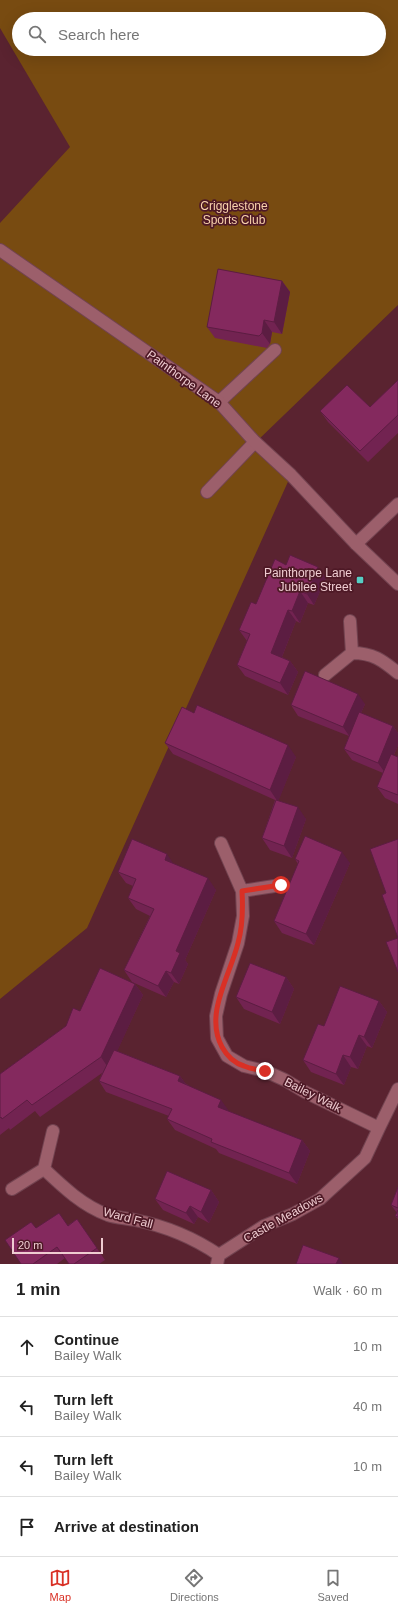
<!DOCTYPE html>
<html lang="en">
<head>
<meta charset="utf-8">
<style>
  body { margin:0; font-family:Arial,sans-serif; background:#f6f6f6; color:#222 }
  .scale { position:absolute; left:12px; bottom:10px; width:91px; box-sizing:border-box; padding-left:4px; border:2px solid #efccd1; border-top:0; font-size:11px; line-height:14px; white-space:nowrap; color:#efccd1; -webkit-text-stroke:3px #4e1926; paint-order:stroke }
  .stop { position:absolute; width:12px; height:12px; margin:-9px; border:3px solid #d93025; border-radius:50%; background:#fff }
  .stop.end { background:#d93025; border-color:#fff; box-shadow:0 1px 4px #0008 }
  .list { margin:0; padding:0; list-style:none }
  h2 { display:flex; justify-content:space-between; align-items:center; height:52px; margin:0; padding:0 16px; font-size:17px }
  h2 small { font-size:13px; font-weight:400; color:#767676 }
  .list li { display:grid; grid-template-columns:26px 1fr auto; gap:12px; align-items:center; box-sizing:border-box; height:60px; padding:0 16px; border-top:1px solid #e0e0e0 }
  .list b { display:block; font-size:15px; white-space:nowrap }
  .list p { margin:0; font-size:13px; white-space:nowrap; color:#767676 }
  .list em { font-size:13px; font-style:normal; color:#767676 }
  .icon { flex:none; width:22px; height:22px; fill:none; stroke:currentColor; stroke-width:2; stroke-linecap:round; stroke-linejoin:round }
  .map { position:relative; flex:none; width:398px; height:1264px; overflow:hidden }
  .search { position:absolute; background:#fff; box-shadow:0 4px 16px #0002; left:12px; right:12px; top:12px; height:44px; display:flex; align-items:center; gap:10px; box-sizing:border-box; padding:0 14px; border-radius:22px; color:#767676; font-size:15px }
  .sheet { height:292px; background:#fff }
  nav { display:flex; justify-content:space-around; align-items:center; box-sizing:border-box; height:56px; border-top:1px solid #e0e0e0; background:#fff; font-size:11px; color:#767676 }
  nav a { display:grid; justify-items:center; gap:2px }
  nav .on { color:#d93025 }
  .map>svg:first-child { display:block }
  .green { fill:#784b11; fill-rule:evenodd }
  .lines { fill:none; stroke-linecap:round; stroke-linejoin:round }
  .lane-casing { stroke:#724350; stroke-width:14 }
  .street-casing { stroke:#724350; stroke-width:14 }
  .secondary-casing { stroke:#724350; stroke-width:14 }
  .lane { stroke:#9c5f6b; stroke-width:12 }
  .street { stroke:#9c5f6b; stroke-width:12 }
  .secondary { stroke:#9c5f6b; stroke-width:12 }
  .wall { fill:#722351 }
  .shaded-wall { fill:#5c1d42 }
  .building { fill:#84295e; stroke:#5c1d42 }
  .route { stroke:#d93025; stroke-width:5 }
  .poi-dot { fill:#56cec4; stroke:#4e1926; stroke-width:1.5 }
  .labels { text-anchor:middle; stroke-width:3.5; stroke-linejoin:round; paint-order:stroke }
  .park-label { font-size:12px; fill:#f9d3ac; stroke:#4e1926 }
  .street-label { font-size:12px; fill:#efccd1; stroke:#4e1926 }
  .poi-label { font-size:12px; fill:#efccd1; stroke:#4e1926; text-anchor:end }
</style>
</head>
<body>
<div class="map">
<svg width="398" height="1264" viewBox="0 0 398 1264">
  <rect width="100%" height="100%" fill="#5a2330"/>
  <!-- green -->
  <path class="green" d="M 0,0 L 398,0 L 398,305 L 256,442 L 291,475 L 87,928 L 0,999 L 0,223 L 70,147 L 0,28 ZM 19,19 L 379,19 L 379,49 L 19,49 Z"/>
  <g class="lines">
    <defs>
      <path id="lane" d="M 219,402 L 275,350
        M 207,492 L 255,442"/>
      <path id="street" d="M 356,544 L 398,504
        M 352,653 C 373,653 382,660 398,673
        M 325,675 L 352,653 L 350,621
        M 221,843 L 242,891 L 243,916 L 238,943 L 221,994 L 216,1016 L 217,1038 L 227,1056 L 244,1066 L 265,1071 L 285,1080 L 305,1092 L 379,1128
        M 242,891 L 281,885
        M 44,1169 C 63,1187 83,1206 108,1215 C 117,1218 126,1218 135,1220 C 165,1226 194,1238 219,1255
        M 12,1189 L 44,1169 L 53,1131
        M 217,1264 L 219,1255 L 264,1226 L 293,1214 L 320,1199 L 365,1158 L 379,1128 L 398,1089"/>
      <path id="secondary" d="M 0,250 L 219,402 L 255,442 L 291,475 L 356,544 L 398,584"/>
    </defs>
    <!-- lane casing -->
    <use href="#lane" class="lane-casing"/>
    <!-- street casing -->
    <use href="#street" class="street-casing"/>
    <!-- secondary casing -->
    <use href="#secondary" class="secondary-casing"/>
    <!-- lane -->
    <use href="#lane" class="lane"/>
    <!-- street -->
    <use href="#street" class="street"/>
    <!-- secondary -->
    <use href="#secondary" class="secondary"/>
  </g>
  <!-- wall -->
  <path class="wall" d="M 282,281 L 290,292 L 282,334 L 272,332 L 270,344 L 267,348 L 215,338 L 207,327 Z
    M 398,380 L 398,433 L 368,462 L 328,422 L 320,411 L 370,407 Z
    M 286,565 L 326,578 L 314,605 L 308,603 L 300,623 L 296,621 L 282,657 L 290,661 L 298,672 L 288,695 L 245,676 L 237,665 L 247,641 L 239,630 L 256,604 Z
    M 365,704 L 361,713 L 393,726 L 398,733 L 398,745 L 394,755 L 398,757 L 398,804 L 385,798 L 377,787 L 383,773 L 352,760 L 344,749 L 349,736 L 298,716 L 291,705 Z
    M 194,713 L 296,757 L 278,801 L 306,819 L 292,858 L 270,850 L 262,838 L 275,800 L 173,754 L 165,743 Z
    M 295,859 L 350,863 L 314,945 L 282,933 L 274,921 L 298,864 Z
    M 173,863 L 216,890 L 185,960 L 188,964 L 179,984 L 174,982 L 166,997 L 132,982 L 124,970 L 150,916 L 136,909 L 128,898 L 133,886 L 126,883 L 118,872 Z
    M 286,977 L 294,989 L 280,1024 L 244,1009 L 236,997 Z
    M 135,984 L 143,995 L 117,1051 L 180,1076 L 185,1083 L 228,1111 L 302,1140 L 310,1151 L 297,1184 L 219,1153 L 216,1149 L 175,1130 L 167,1119 L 169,1116 L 106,1092 L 99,1081 L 102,1073 L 40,1117 L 35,1111 L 10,1130 L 9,1128 L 0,1135 L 0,1074 L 66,1026 L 80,1011 Z
    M 379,1001 L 387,1012 L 372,1048 L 367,1046 L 358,1069 L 351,1067 L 344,1085 L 311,1072 L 303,1060 L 324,1026 Z
    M 398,1187 L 398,1219 L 395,1216 L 397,1213 L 391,1205 Z
    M 211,1190 L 219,1202 L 209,1223 L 198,1217 L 194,1224 L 163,1210 L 155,1199 Z
    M 77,1219 L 105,1260 L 99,1264 L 69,1264 L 65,1258 L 57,1264 L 21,1264 L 36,1228 L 68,1225 Z"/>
  <!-- shaded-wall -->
  <path class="shaded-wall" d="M 282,281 L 290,292 L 282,334 L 274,322 Z
    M 264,320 L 272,332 L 270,344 L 262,333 Z
    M 318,567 L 326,578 L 314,605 L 307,594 Z
    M 300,591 L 308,603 L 300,623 L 292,611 Z
    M 288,610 L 296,621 L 279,664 L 271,653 Z
    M 290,661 L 298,672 L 288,695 L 280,683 Z
    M 358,694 L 365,704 L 350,737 L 343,727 Z
    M 393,726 L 398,733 L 398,745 L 386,774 L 378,763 Z
    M 288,745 L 296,757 L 278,802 L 270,790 Z
    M 298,807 L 306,819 L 292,858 L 284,846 Z
    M 342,852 L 350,863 L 314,945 L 306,934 Z
    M 167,854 L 175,866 L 165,860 Z
    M 208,878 L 216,890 L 185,960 L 188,964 L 179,984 L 171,973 L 176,951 Z
    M 166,971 L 174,982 L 166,997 L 158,986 Z
    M 286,977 L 294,989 L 280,1024 L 272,1012 Z
    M 135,984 L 143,995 L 109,1069 L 101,1057 Z
    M 379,1001 L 387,1012 L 372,1048 L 364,1037 Z
    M 359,1035 L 367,1046 L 358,1069 L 350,1057 Z
    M 343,1055 L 351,1067 L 344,1085 L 336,1074 Z
    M 180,1076 L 188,1087 L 178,1081 Z
    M 221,1100 L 229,1111 L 225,1118 L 218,1107 Z
    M 302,1140 L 310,1151 L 297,1184 L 289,1173 Z
    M 211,1190 L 219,1202 L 209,1223 L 201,1212 Z
    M 190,1206 L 198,1217 L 194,1224 L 186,1213 Z
    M 339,1258 L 343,1264 L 336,1264 Z"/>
  <!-- building -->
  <path class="building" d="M 218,269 L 282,281 L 274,322 L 264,320 L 262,333 L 259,336 L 207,327 Z
    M 398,380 L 398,415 L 360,451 L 320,411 L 347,385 L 370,407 Z
    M 290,555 L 318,567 L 307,594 L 300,591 L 292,611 L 288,610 L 271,653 L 290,661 L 280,683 L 237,665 L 250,634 L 239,630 L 251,602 L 256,604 L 275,559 L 286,565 Z
    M 305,671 L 358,694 L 343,727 L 291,705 Z
    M 197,705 L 288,745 L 270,790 L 165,743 L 182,707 L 194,713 Z
    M 359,712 L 393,726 L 378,763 L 344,749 Z
    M 391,754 L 398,757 L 398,795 L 377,787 Z
    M 276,800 L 298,807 L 284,846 L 262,838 Z
    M 305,836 L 342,852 L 306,934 L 274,921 L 299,861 L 295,859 Z
    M 132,839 L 167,854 L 165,860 L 208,878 L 176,951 L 180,953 L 171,973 L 166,971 L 158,986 L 124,970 L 154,909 L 128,898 L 136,879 L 118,872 Z
    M 398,839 L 398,972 L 386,942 L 398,938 L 382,895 L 386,893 L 370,849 Z
    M 250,963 L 286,977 L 272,1012 L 236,997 Z
    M 100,968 L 135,984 L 101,1057 L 32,1105 L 27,1100 L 2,1119 L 1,1117 L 0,1118 L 0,1074 L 66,1026 L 73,1008 L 80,1011 Z
    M 340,986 L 379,1001 L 364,1037 L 359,1035 L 350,1057 L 343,1055 L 336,1074 L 303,1060 L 318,1024 L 324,1026 Z
    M 114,1050 L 180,1076 L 178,1081 L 221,1100 L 218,1107 L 302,1140 L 289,1173 L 211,1142 L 212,1139 L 167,1119 L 172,1109 L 99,1081 Z
    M 167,1171 L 211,1190 L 201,1212 L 190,1206 L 186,1213 L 155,1199 Z
    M 398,1187 L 398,1208 L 391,1205 Z
    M 398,1210 L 398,1217 L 395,1216 Z
    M 59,1213 L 68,1226 L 77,1219 L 97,1248 L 74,1264 L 69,1264 L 57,1247 L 33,1264 L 21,1264 L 5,1240 L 31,1222 L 36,1228 Z
    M 303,1245 L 339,1258 L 336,1264 L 296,1264 Z"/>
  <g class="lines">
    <!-- route -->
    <path class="route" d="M 265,1071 C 259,1070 251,1069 244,1066 C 234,1063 227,1056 222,1047 C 204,1014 230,976 238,943 C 243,926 243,909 242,891 L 281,885"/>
  </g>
  <!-- markers -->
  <rect class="poi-dot" x="356" y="576" width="8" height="8" rx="2"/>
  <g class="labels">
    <!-- park labels -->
    <g class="park-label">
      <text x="234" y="210">Crigglestone<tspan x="234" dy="14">Sports Club</tspan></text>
    </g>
    <!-- street labels -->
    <g class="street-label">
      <text transform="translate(184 379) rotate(36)" y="4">Painthorpe Lane</text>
      <text transform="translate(313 1095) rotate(27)" y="4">Bailey Walk</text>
      <text transform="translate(128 1218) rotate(15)" y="4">Ward Fall</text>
      <text transform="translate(283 1218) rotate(-29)" y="4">Castle Meadows</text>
    </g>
    <!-- poi labels -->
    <g class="poi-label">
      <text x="352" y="577">Painthorpe Lane<tspan x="352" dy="14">Jubilee Street</tspan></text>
    </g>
  </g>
</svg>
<div class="scale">20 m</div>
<div class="stop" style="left:281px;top:885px"></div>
<div class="stop end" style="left:265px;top:1071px"></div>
<div class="search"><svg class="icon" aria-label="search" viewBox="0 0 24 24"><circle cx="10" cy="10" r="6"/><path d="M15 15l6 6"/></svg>Search here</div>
</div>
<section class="sheet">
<h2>1 min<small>Walk · 60 m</small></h2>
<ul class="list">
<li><svg class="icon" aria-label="ahead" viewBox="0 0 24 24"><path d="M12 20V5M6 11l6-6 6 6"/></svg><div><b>Continue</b><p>Bailey Walk</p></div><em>10 m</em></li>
<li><svg class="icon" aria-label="left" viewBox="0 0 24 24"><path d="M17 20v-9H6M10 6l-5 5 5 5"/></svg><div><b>Turn left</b><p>Bailey Walk</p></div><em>40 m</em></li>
<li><svg class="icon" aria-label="left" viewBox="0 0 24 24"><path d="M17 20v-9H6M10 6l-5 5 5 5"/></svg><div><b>Turn left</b><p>Bailey Walk</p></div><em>10 m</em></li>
<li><svg class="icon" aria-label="arrive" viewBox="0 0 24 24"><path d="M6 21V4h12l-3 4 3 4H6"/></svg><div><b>Arrive at destination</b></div></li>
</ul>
</section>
<nav>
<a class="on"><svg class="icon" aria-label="map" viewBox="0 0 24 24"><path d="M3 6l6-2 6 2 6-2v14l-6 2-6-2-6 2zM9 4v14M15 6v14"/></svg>Map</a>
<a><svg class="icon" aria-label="directions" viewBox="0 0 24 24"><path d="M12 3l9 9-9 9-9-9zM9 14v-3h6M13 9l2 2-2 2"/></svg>Directions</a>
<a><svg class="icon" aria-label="saved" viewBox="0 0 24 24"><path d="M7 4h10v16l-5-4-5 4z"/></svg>Saved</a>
</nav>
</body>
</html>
